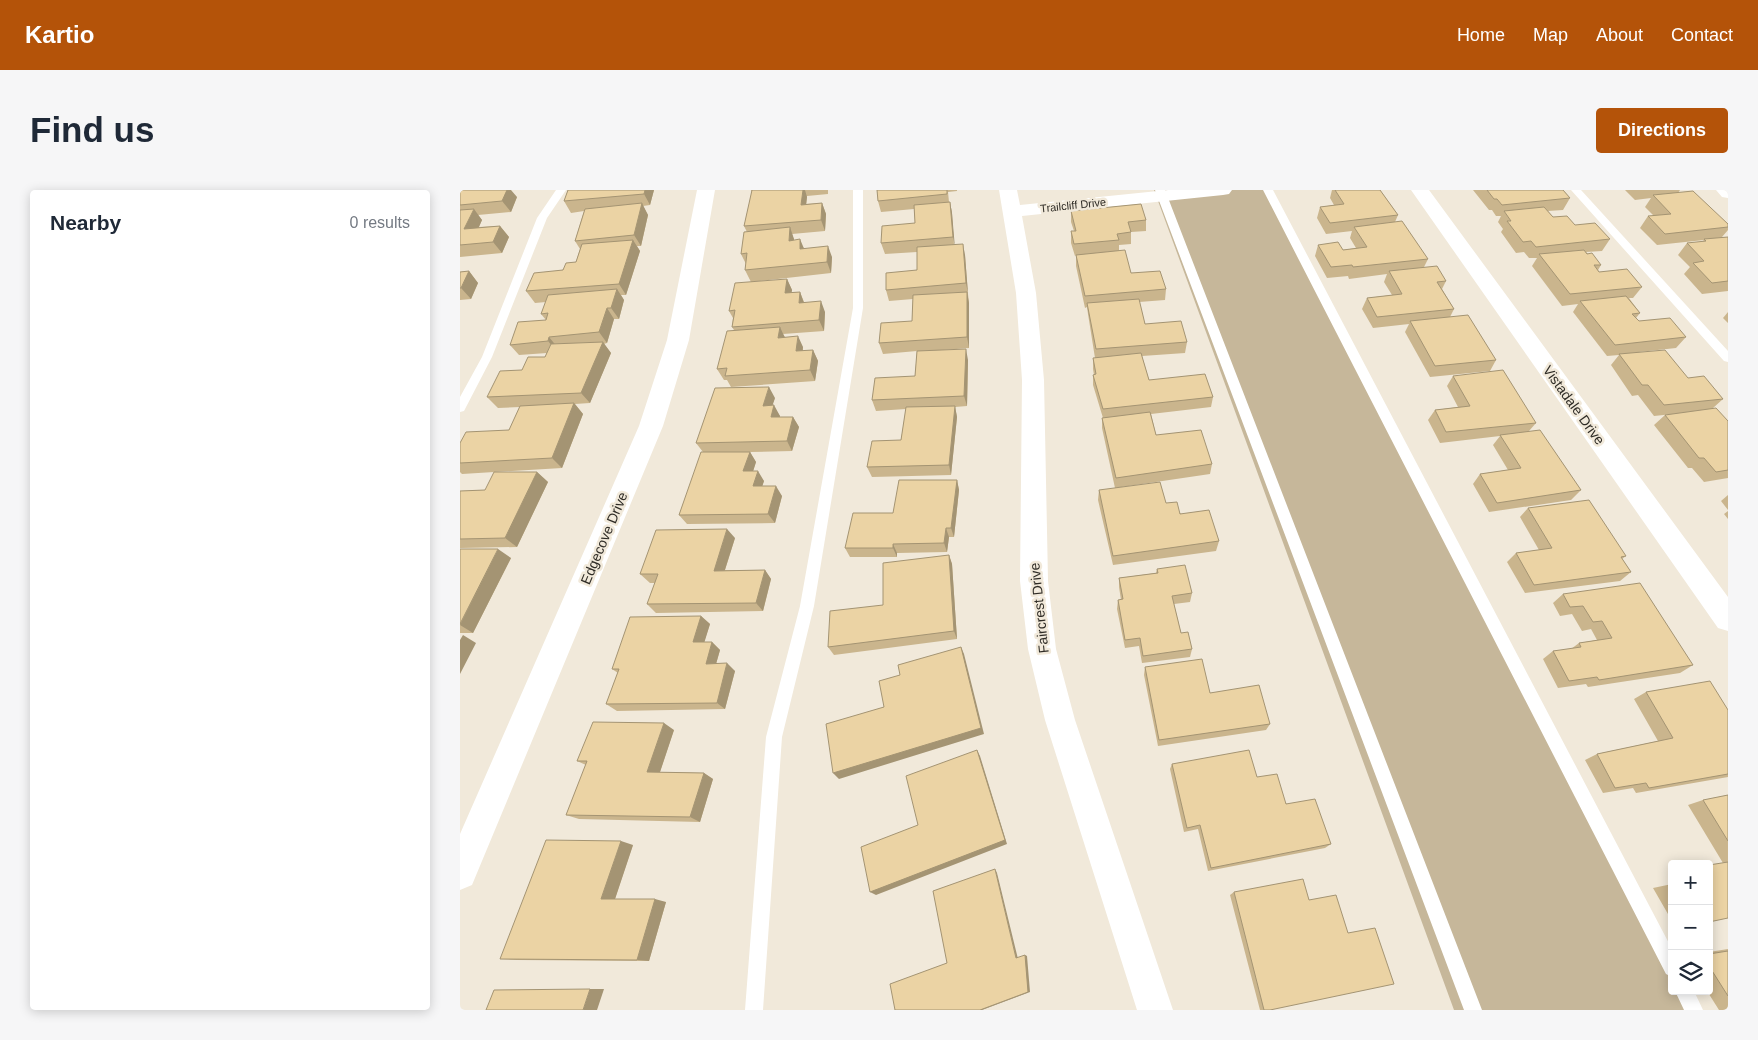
<!DOCTYPE html>
<html lang="en">
<head>
<meta charset="utf-8">
<style>
  body { margin:0; font-family:Helvetica,sans-serif; background:#f6f6f7; color:#1f2937 }
  .controls { position:absolute; right:15px; bottom:15px; display:grid; overflow:hidden; border-radius:5px; box-shadow:0 2px 12px #0003 }
  .controls button { width:45px; height:45px; display:grid; place-items:center; padding:0; border:0; border-bottom:1px solid #e0e1e3; background:#fff; color:#1f2937; font:25px sans-serif }
  .list { margin:0; padding:0; list-style:none }
  h2 { display:flex; justify-content:space-between; align-items:center; height:65px; margin:0; padding:0 20px; font-size:21px }
  h2 small { font-size:16px; font-weight:400; color:#747a83 }
  .icon { flex:none; width:28px; height:28px; fill:none; stroke:currentColor; stroke-width:2; stroke-linecap:round; stroke-linejoin:round }
  .map { position:relative; flex:none; width:1268px; height:820px; overflow:hidden; border-radius:5px }
  header { display:flex; align-items:center; gap:30px; box-sizing:border-box; height:70px; padding:0 25px; background:#b45309; color:#fff }
  header strong { font-size:24px }
  nav { display:flex; gap:28px; margin-inline-start:auto; font-size:18px }
  .intro { display:flex; align-items:center; justify-content:space-between; box-sizing:border-box; height:120px; padding:0 30px }
  h1 { margin:0; font-size:35px }
  .button { padding:12px 22px; border-radius:5px; background:#b45309; color:#fff; font-size:18px; font-weight:700 }
  main { display:flex; gap:30px; padding:0 30px }
  aside { flex:1; background:#fff; border-radius:5px; box-shadow:0 2px 12px #0003 }
  .map>svg:first-child { display:block }
  .green { fill:#c6b79a }
  .lines { fill:none; stroke-linecap:round; stroke-linejoin:round }
  .service { fill:#fff; fill-rule:evenodd }
  .minor { fill:#fff; fill-rule:evenodd }
  .wall { fill:#cab58d }
  .shaded-wall { fill:#a49473 }
  .building { fill:#ebd3a4; stroke:#a49473 }
  .labels { text-anchor:middle; stroke-width:5; stroke-linejoin:round; paint-order:stroke }
  .far-street-label { font-size:11px; fill:#2f2c26; stroke:#f1e9da }
  .street-label { font-size:14px; fill:#2f2c26; stroke:#f1e9da }
</style>
</head>
<body>
<header>
<strong>Kartio</strong>
<nav><a>Home</a><a>Map</a><a>About</a><a>Contact</a></nav>
</header>
<div class="intro"><h1>Find us</h1><a class="button">Directions</a></div>
<main>
<aside>
<h2>Nearby<small>0 results</small></h2>
<ul class="list">
</ul>
</aside>
<div class="map">
<svg width="1268" height="820" viewBox="0 0 1268 820">
  <rect width="100%" height="100%" fill="#f1e9da"/>
  <!-- green -->
  <path class="green" d="M 694,0 L 807,0 L 1212,775 L 1212,801 L 1225,801 L 1235,820 L 994,820 Z"/>
  <g class="lines">
    <!-- service -->
    <path class="service" d="M 96,0 L 106,0 L 87,28 L 32,167 L 4,221 L 0,222 L 0,207 L 22,167 L 77,28 Z
      M 393,0 L 403,0 L 403,118 L 354,416 L 322,547 L 303,820 L 285,820 L 306,547 L 340,416 L 393,118 Z
      M 695,0 L 705,0 L 1022,820 L 1004,820 Z
      M 803,0 L 813,0 L 1212,759 L 1212,787 L 1206,784 Z
      M 1111,0 L 1121,0 L 1268,161 L 1268,172 L 1264,171 Z
      M 1215,801 L 1234,801 L 1243,820 L 1224,820 Z"/>
    <!-- minor -->
    <path class="minor" d="M 237,0 L 255,0 L 229,150 L 203,236 L 12,695 L 0,700 L 0,644 L 179,236 L 207,150 Z
      M 539,0 L 557,0 L 560,15 L 708,0 L 772,0 L 769,4 L 763,5 L 562,26 L 576,103 L 584,190 L 588,391 L 596,459 L 615,530 L 713,820 L 677,820 L 585,530 L 568,459 L 560,391 L 562,190 L 556,103 Z
      M 951,0 L 969,0 L 1268,407 L 1268,441 L 1258,438 Z
      M 1256,0 L 1268,0 L 1268,8 L 1262,7 Z"/>
  </g>
  <!-- wall -->
  <path class="wall" d="M 0,0 L 57,7 L 51,22 L 18,25 L 22,30 L 19,37 L 40,36 L 49,47 L 42,63 L 0,67 Z
    M 108,0 L 194,0 L 190,15 L 183,16 L 188,25 L 181,56 L 177,56 L 180,61 L 166,105 L 161,105 L 164,110 L 159,129 L 154,129 L 147,153 L 144,154 L 151,163 L 130,213 L 115,214 L 123,224 L 102,278 L 2,284 L 0,282 L 0,253 L 49,240 L 60,217 L 38,218 L 27,207 L 62,180 L 85,167 L 87,163 L 59,165 L 50,155 L 86,130 L 81,124 L 86,112 L 75,113 L 66,101 L 116,72 L 120,59 L 115,51 L 124,21 L 111,23 L 104,11 Z
    M 291,0 L 368,0 L 368,4 L 347,6 L 346,14 L 362,13 L 366,24 L 365,41 L 332,44 L 334,50 L 344,58 L 372,67 L 371,83 L 291,92 L 285,80 L 286,74 L 281,64 L 287,42 L 284,36 L 292,2 Z
    M 417,0 L 497,0 L 497,1 L 488,2 L 489,12 L 490,12 L 492,23 L 494,54 L 505,65 L 508,104 L 509,113 L 509,158 L 484,160 L 508,170 L 507,216 L 495,217 L 497,227 L 491,285 L 412,287 L 407,277 L 441,250 L 446,219 L 416,221 L 412,210 L 455,186 L 457,161 L 423,164 L 419,153 L 452,131 L 453,109 L 429,111 L 426,100 L 457,80 L 457,62 L 425,64 L 421,53 L 455,33 L 454,19 L 421,22 L 418,11 Z
    M 872,0 L 920,0 L 938,25 L 935,32 L 968,69 L 964,77 L 986,91 L 982,99 L 994,119 L 990,127 L 1036,170 L 1030,181 L 970,187 L 945,142 L 949,134 L 913,138 L 902,119 L 907,108 L 932,105 L 924,92 L 927,84 L 889,89 L 888,86 L 867,88 L 855,66 L 858,55 L 883,60 L 896,58 L 890,48 L 892,41 L 866,44 L 857,28 L 860,17 L 874,15 L 870,8 Z
    M 1013,0 L 1103,0 L 1110,8 L 1103,20 L 1088,21 L 1093,27 L 1150,49 L 1142,61 L 1126,62 L 1141,75 L 1138,80 L 1139,82 L 1182,97 L 1173,108 L 1169,108 L 1180,123 L 1176,128 L 1179,131 L 1226,147 L 1216,158 L 1179,162 L 1228,188 L 1263,209 L 1253,218 L 1268,231 L 1268,288 L 1244,292 L 1232,278 L 1228,278 L 1194,235 L 1205,225 L 1213,224 L 1194,226 L 1178,205 L 1172,206 L 1151,175 L 1159,165 L 1147,166 L 1113,122 L 1118,114 L 1102,116 L 1072,76 L 1077,68 L 1069,68 L 1064,62 L 1056,63 L 1041,42 L 1043,39 L 1038,32 L 1041,26 L 1036,26 L 1032,20 L 1029,20 Z
    M 1165,0 L 1220,0 L 1218,3 L 1268,34 L 1268,40 L 1262,47 L 1268,47 L 1268,101 L 1242,104 L 1224,84 L 1230,77 L 1218,65 L 1227,53 L 1242,52 L 1244,50 L 1197,55 L 1180,38 L 1188,26 L 1194,26 L 1185,17 L 1191,8 L 1175,10 Z
    M 611,21 L 686,30 L 686,41 L 671,42 L 671,54 L 659,55 L 659,61 L 671,83 L 706,99 L 705,110 L 679,112 L 685,134 L 727,152 L 725,163 L 682,166 L 689,190 L 753,207 L 751,217 L 691,224 L 696,245 L 752,274 L 750,284 L 655,298 L 642,238 L 642,228 L 643,228 L 633,195 L 633,185 L 634,185 L 633,179 L 633,168 L 635,168 L 628,124 L 627,117 L 625,118 L 616,76 L 616,65 L 615,66 L 611,53 L 611,41 L 614,41 L 611,32 Z
    M 9,81 L 18,93 L 11,109 L 0,110 L 0,82 Z
    M 327,89 L 332,100 L 331,102 L 340,102 L 344,112 L 365,122 L 364,141 L 323,144 L 325,147 L 343,157 L 343,161 L 353,160 L 358,171 L 355,191 L 271,197 L 267,190 L 264,190 L 257,179 L 274,140 L 272,137 L 273,128 L 269,121 Z
    M 1268,122 L 1268,133 L 1263,128 Z
    M 993,186 L 1076,233 L 1069,241 L 1121,300 L 1111,310 L 1029,322 L 1013,294 L 1020,284 L 1048,280 L 1033,255 L 1040,246 L 980,253 L 968,230 L 975,220 L 998,217 L 987,196 Z
    M 315,208 L 312,215 L 320,226 L 320,227 L 333,227 L 339,237 L 332,261 L 290,262 L 296,272 L 293,281 L 304,291 L 302,296 L 322,306 L 315,333 L 227,334 L 219,325 L 243,262 L 236,253 Z
    M 77,282 L 88,292 L 57,357 L 0,358 L 0,301 L 25,300 Z
    M 497,290 L 499,300 L 494,347 L 489,347 L 487,362 L 437,363 L 437,367 L 390,367 L 385,358 L 433,323 Z
    M 639,300 L 706,313 L 759,351 L 756,361 L 653,375 L 638,310 Z
    M 1268,305 L 1268,320 L 1261,311 Z
    M 1068,318 L 1166,366 L 1162,369 L 1171,382 L 1160,391 L 1065,403 L 1047,372 L 1056,363 L 1079,360 L 1060,327 Z
    M 1268,321 L 1268,329 L 1264,324 Z
    M 275,348 L 265,380 L 305,380 L 311,389 L 303,421 L 196,423 L 187,414 L 195,393 L 190,393 L 180,384 Z
    M 0,359 L 51,368 L 13,443 L 0,443 Z
    M 489,365 L 492,374 L 497,449 L 374,465 L 368,457 Z
    M 697,379 L 732,403 L 730,412 L 714,414 L 721,443 L 732,459 L 730,467 L 682,473 L 679,456 L 665,458 L 657,419 L 658,410 L 661,410 L 659,397 L 659,388 L 696,383 Z
    M 1103,404 L 1233,475 L 1220,483 L 1128,497 L 1126,494 L 1098,498 L 1083,469 L 1093,461 L 1111,459 L 1119,453 L 1137,450 L 1131,439 L 1122,441 L 1112,424 L 1100,426 L 1093,413 Z
    M 241,426 L 250,434 L 244,452 L 252,452 L 260,460 L 256,474 L 275,481 L 265,519 L 157,521 L 146,514 L 158,483 L 152,479 Z
    M 685,477 L 750,503 L 810,534 L 806,540 L 698,556 L 684,485 Z
    M 1186,502 L 1268,520 L 1268,587 L 1176,603 L 1173,598 L 1143,603 L 1125,570 L 1137,564 L 1198,551 L 1174,509 Z
    M 214,540 L 200,582 L 244,583 L 253,589 L 240,632 L 119,629 L 106,625 L 126,575 L 117,571 Z
    M 712,574 L 797,587 L 871,654 L 865,658 L 748,681 L 738,639 L 724,642 L 710,579 Z
    M 1268,605 L 1268,728 L 1263,673 L 1228,615 L 1243,610 Z
    M 173,655 L 155,709 L 206,712 L 189,771 L 57,770 L 40,769 Z
    M 1212,694 L 1212,731 L 1193,698 Z
    M 774,702 L 810,820 L 800,820 L 770,705 Z
    M 1268,759 L 1268,820 L 1259,820 L 1247,801 L 1249,801 L 1249,762 Z"/>
  <!-- shaded-wall -->
  <path class="shaded-wall" d="M 40,0 L 51,0 L 57,7 L 51,22 L 42,11 Z
    M 185,0 L 194,0 L 190,15 L 184,4 Z
    M 343,0 L 345,0 L 347,7 L 345,26 L 341,15 Z
    M 490,12 L 492,23 L 495,58 L 493,47 Z
    M 182,13 L 188,25 L 181,56 L 174,45 Z
    M 362,13 L 366,24 L 365,41 L 361,30 Z
    M 14,19 L 22,30 L 13,50 L 4,39 Z
    M 40,36 L 49,47 L 42,63 L 33,52 Z
    M 330,37 L 334,49 L 333,62 L 329,51 Z
    M 340,49 L 345,61 L 340,59 Z
    M 173,50 L 180,61 L 166,105 L 159,94 Z
    M 503,54 L 505,65 L 508,104 L 506,93 Z
    M 368,56 L 372,67 L 371,83 L 367,72 Z
    M 9,81 L 18,93 L 11,109 L 1,98 Z
    M 327,89 L 332,100 L 330,114 L 325,103 Z
    M 157,99 L 164,110 L 159,129 L 151,118 Z
    M 340,102 L 344,113 L 339,113 Z
    M 507,102 L 509,113 L 509,158 L 507,147 Z
    M 361,111 L 365,122 L 364,141 L 359,130 Z
    M 147,118 L 154,129 L 147,153 L 139,142 Z
    M 320,137 L 325,148 L 318,148 Z
    M 338,146 L 343,157 L 341,172 L 336,161 Z
    M 89,147 L 98,158 L 97,162 L 88,151 Z
    M 143,152 L 151,163 L 130,213 L 121,203 Z
    M 506,159 L 508,170 L 507,216 L 504,206 Z
    M 353,160 L 358,171 L 355,191 L 350,180 Z
    M 309,197 L 315,208 L 309,226 L 303,216 Z
    M 114,213 L 123,224 L 102,278 L 92,268 Z
    M 314,215 L 320,226 L 317,238 L 311,227 Z
    M 495,216 L 497,227 L 491,285 L 489,275 Z
    M 333,227 L 339,237 L 332,261 L 327,251 Z
    M 290,262 L 296,272 L 290,291 L 283,281 Z
    M 298,281 L 304,291 L 299,306 L 293,296 Z
    M 77,282 L 88,292 L 57,357 L 45,348 Z
    M 497,290 L 499,300 L 494,347 L 491,338 Z
    M 316,296 L 322,306 L 315,333 L 308,324 Z
    M 486,338 L 489,347 L 487,362 L 484,353 Z
    M 267,339 L 275,348 L 262,389 L 254,381 Z
    M 433,354 L 437,363 L 437,367 L 433,358 Z
    M 38,359 L 51,368 L 13,443 L 0,435 Z
    M 489,365 L 492,374 L 497,449 L 494,441 Z
    M 305,380 L 311,389 L 303,421 L 296,413 Z
    M 241,426 L 250,434 L 242,460 L 233,452 Z
    M 3,445 L 16,453 L 0,484 L 0,450 Z
    M 252,452 L 260,460 L 254,481 L 246,474 Z
    M 501,457 L 504,464 L 524,544 L 379,589 L 373,583 Z
    M 267,473 L 275,481 L 265,519 L 257,513 Z
    M 204,533 L 214,540 L 198,588 L 187,582 Z
    M 517,560 L 520,566 L 547,654 L 416,705 L 410,702 Z
    M 244,583 L 253,589 L 240,632 L 230,627 Z
    M 161,651 L 173,655 L 154,712 L 141,709 Z
    M 535,679 L 537,683 L 558,769 L 556,768 Z
    M 195,709 L 206,712 L 189,771 L 177,770 Z
    M 565,765 L 567,766 L 570,802 L 522,820 L 520,820 Z
    M 130,799 L 144,799 L 137,820 L 123,820 Z"/>
  <!-- building -->
  <path class="building" d="M 0,0 L 47,0 L 42,11 L 0,15 Z
    M 108,0 L 185,0 L 184,4 L 104,11 Z
    M 292,0 L 343,0 L 341,15 L 362,13 L 361,30 L 284,36 Z
    M 417,0 L 487,0 L 487,4 L 418,11 Z
    M 875,0 L 920,0 L 938,25 L 870,33 L 860,17 L 884,14 Z
    M 1027,0 L 1103,0 L 1110,8 L 1042,15 L 1037,9 L 1034,9 Z
    M 1233,1 L 1268,34 L 1268,37 L 1205,44 L 1188,26 L 1211,24 L 1193,5 Z
    M 490,12 L 493,47 L 421,53 L 422,36 L 455,33 L 454,15 Z
    M 182,13 L 174,45 L 115,51 L 125,19 Z
    M 681,14 L 686,30 L 668,32 L 671,42 L 657,44 L 659,50 L 614,54 L 611,41 L 616,41 L 611,21 Z
    M 1084,17 L 1093,27 L 1107,26 L 1115,35 L 1135,33 L 1150,49 L 1076,57 L 1071,51 L 1063,52 L 1047,31 L 1051,31 L 1044,21 Z
    M 14,19 L 4,39 L 40,36 L 33,52 L 0,55 L 0,20 Z
    M 942,31 L 968,69 L 893,77 L 892,75 L 871,77 L 858,55 L 878,52 L 883,60 L 907,57 L 894,37 Z
    M 330,37 L 329,51 L 340,49 L 340,59 L 368,56 L 367,72 L 285,80 L 287,63 L 281,64 L 284,42 Z
    M 1268,47 L 1268,91 L 1252,93 L 1233,73 L 1244,71 L 1227,53 L 1246,51 L 1244,49 Z
    M 173,50 L 159,94 L 66,101 L 74,83 L 103,80 L 106,73 L 116,72 L 122,54 Z
    M 503,54 L 506,93 L 426,100 L 426,83 L 457,80 L 457,57 Z
    M 665,60 L 671,83 L 700,81 L 706,99 L 625,106 L 616,65 Z
    M 1124,60 L 1127,64 L 1132,63 L 1141,75 L 1134,75 L 1139,82 L 1167,79 L 1182,97 L 1110,104 L 1079,64 Z
    M 977,76 L 986,91 L 977,92 L 994,119 L 917,127 L 907,108 L 942,104 L 929,81 Z
    M 9,81 L 1,98 L 0,98 L 0,82 Z
    M 327,89 L 325,103 L 340,102 L 339,113 L 361,111 L 359,130 L 272,137 L 275,120 L 269,121 L 275,93 Z
    M 157,99 L 151,118 L 147,118 L 139,142 L 89,147 L 88,151 L 50,155 L 58,132 L 86,130 L 88,123 L 81,124 L 88,105 Z
    M 507,102 L 507,147 L 419,153 L 421,133 L 452,131 L 453,105 Z
    M 1166,106 L 1180,123 L 1172,124 L 1179,131 L 1210,128 L 1226,147 L 1155,155 L 1120,111 Z
    M 679,109 L 685,134 L 721,131 L 727,152 L 636,159 L 627,113 Z
    M 1008,125 L 1036,170 L 975,176 L 950,131 Z
    M 320,137 L 318,148 L 338,146 L 336,161 L 353,160 L 350,180 L 265,186 L 267,178 L 257,179 L 267,141 Z
    M 143,152 L 121,203 L 27,207 L 40,181 L 62,180 L 68,167 L 85,167 L 91,154 Z
    M 506,159 L 504,206 L 412,210 L 415,188 L 455,186 L 457,161 Z
    M 1205,160 L 1228,188 L 1244,186 L 1263,209 L 1204,215 L 1188,195 L 1182,195 L 1159,164 Z
    M 681,163 L 689,190 L 745,184 L 753,207 L 643,219 L 633,185 L 636,184 L 633,168 Z
    M 1043,180 L 1076,233 L 986,242 L 975,220 L 1010,216 L 993,186 Z
    M 309,197 L 303,216 L 314,215 L 311,227 L 333,227 L 327,251 L 236,253 L 255,198 Z
    M 114,213 L 92,268 L 0,273 L 0,253 L 6,242 L 49,240 L 60,216 Z
    M 495,216 L 489,275 L 407,277 L 412,251 L 441,250 L 446,217 Z
    M 1256,218 L 1268,231 L 1268,280 L 1256,282 L 1244,268 L 1239,268 L 1205,225 Z
    M 690,222 L 696,245 L 741,240 L 752,274 L 656,288 L 642,228 Z
    M 1080,240 L 1121,300 L 1037,313 L 1020,284 L 1061,278 L 1040,245 Z
    M 241,262 L 290,262 L 283,281 L 298,281 L 293,296 L 316,296 L 308,324 L 219,325 Z
    M 34,282 L 77,282 L 45,348 L 0,349 L 0,301 L 25,300 Z
    M 439,290 L 497,290 L 491,338 L 486,338 L 484,353 L 433,354 L 433,358 L 385,358 L 393,323 L 433,323 Z
    M 700,292 L 706,313 L 717,312 L 720,324 L 749,320 L 759,351 L 653,366 L 639,300 Z
    M 1129,310 L 1166,366 L 1161,367 L 1171,382 L 1074,395 L 1056,363 L 1092,358 L 1068,318 Z
    M 267,339 L 254,381 L 305,380 L 296,413 L 187,414 L 198,384 L 180,384 L 196,340 Z
    M 0,359 L 38,359 L 0,434 Z
    M 489,365 L 494,441 L 368,457 L 370,421 L 423,415 L 423,373 Z
    M 725,375 L 732,403 L 712,406 L 721,443 L 728,442 L 732,459 L 683,466 L 680,448 L 665,450 L 658,410 L 663,409 L 659,388 L 698,383 L 697,379 Z
    M 1180,393 L 1233,475 L 1139,490 L 1137,487 L 1109,491 L 1093,461 L 1121,457 L 1119,453 L 1152,448 L 1142,431 L 1133,432 L 1123,416 L 1110,417 L 1103,404 Z
    M 241,426 L 233,452 L 252,452 L 246,474 L 267,473 L 257,513 L 146,514 L 159,479 L 152,479 L 170,427 Z
    M 501,457 L 521,538 L 373,583 L 366,534 L 424,517 L 419,491 L 440,485 L 438,475 Z
    M 742,469 L 750,503 L 799,495 L 810,534 L 699,550 L 685,477 Z
    M 1250,491 L 1268,520 L 1268,584 L 1189,598 L 1186,593 L 1155,598 L 1137,564 L 1213,548 L 1186,502 Z
    M 133,532 L 204,533 L 187,582 L 244,583 L 230,627 L 106,625 L 127,571 L 117,571 Z
    M 517,560 L 545,650 L 410,702 L 401,657 L 458,635 L 446,586 Z
    M 789,560 L 797,587 L 817,584 L 826,614 L 855,609 L 871,654 L 751,678 L 740,635 L 727,638 L 712,574 Z
    M 1268,605 L 1268,651 L 1243,610 Z
    M 86,650 L 161,651 L 141,709 L 195,709 L 177,770 L 40,769 Z
    M 1268,672 L 1268,728 L 1249,732 L 1249,675 Z
    M 535,679 L 556,768 L 565,765 L 568,802 L 520,820 L 435,820 L 430,794 L 487,773 L 473,701 Z
    M 843,689 L 849,710 L 876,705 L 888,743 L 915,738 L 934,794 L 810,820 L 804,820 L 774,702 Z
    M 1212,694 L 1212,701 L 1208,695 Z
    M 1268,761 L 1268,806 L 1249,776 L 1249,764 Z
    M 130,799 L 123,820 L 26,820 L 34,800 Z"/>
  <g class="labels">
    <!-- far-street labels -->
    <g class="far-street-label">
      <text transform="translate(613 15) rotate(-6)" y="4">Trailcliff Drive</text>
    </g>
    <!-- street labels -->
    <g class="street-label">
      <text transform="translate(1114 215) rotate(54)" y="5">Vistadale Drive</text>
      <text transform="translate(144 348) rotate(-67)" y="5">Edgecove Drive</text>
      <text transform="translate(579 418) rotate(-96)" y="5">Faircrest Drive</text>
    </g>
  </g>
</svg>
<div class="controls">
<button>+</button>
<button>−</button>
<button><svg class="icon" aria-label="layers" viewBox="0 0 24 24"><path d="M12 4l9 5-9 5-9-5zM3 14l9 5 9-5"/></svg></button>
</div>
</div>
</main>
</body>
</html>
